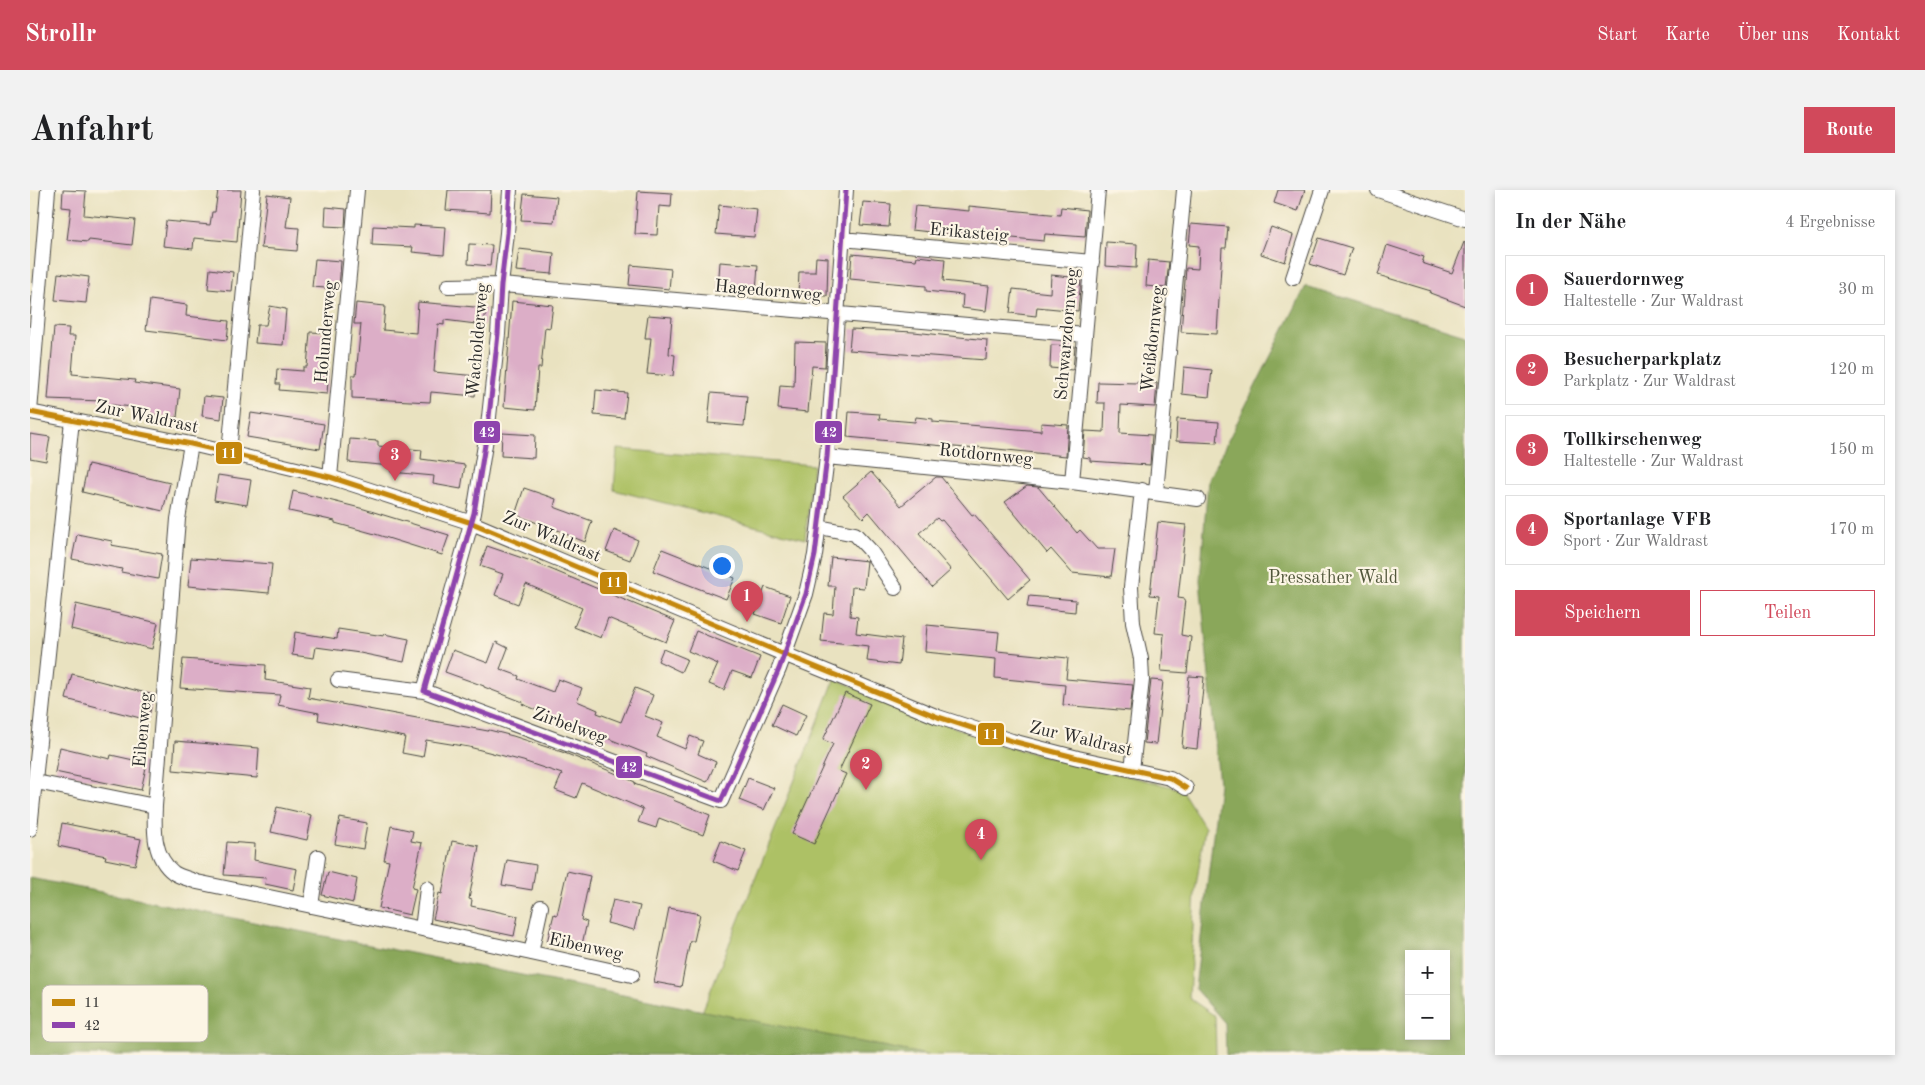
<!DOCTYPE html>
<html lang="de">
<head>
<meta charset="utf-8">
<style>
  body { margin:0; font-family:"Old Standard TT",serif; background:#f2f2f2; color:#202124 }
  .controls { position:absolute; right:15px; bottom:15px; display:grid; overflow:hidden; border-radius:0px; box-shadow:0 2px 8px #0003 }
  .controls button { width:45px; height:45px; display:grid; place-items:center; padding:0; border:0; border-bottom:1px solid #e0e0e0; background:#fff; color:#202124; font:25px sans-serif }
  .you { position:absolute; left:691px; top:375px; width:18px; height:18px; margin:-12px; border:4px solid #fff; border-radius:50%; background:#1a73e8; box-shadow:0 0 0 8px #1a73e833 }
  .badge { display:grid; place-items:center; width:32px; height:32px; border-radius:50%; background:#d1495b; color:#fff; font-size:16px; font-weight:700 }
  .pin { position:absolute; translate:-50% -41px; filter:drop-shadow(0 1px 2px #0008) }
  .pin::after { content:''; position:absolute; top:26px; width:18px; height:15px; background:inherit; clip-path:polygon(0 0,100% 0,50% 100%) }
  .list { margin:0; padding:0; list-style:none }
  h2 { display:flex; justify-content:space-between; align-items:center; height:65px; margin:0; padding:0 20px; font-size:21px }
  h2 small { font-size:16px; font-weight:400; color:#757577 }
  .list li { display:grid; grid-template-columns:32px 1fr auto; gap:15px; align-items:center; box-sizing:border-box; height:70px; margin:0 10px 10px; padding:0 10px; border:1px solid #e0e0e0; border-radius:0px }
  .list b { display:block; font-size:19px; white-space:nowrap }
  .list p { margin:0; font-size:16px; white-space:nowrap; color:#757577 }
  .list em { font-size:16px; font-style:normal; color:#757577 }
  .actions { display:flex; gap:10px; padding:15px 20px }
  .actions a { flex:1; padding:11px 0; border:1px solid #d1495b; border-radius:0px; text-align:center; font-size:18px; color:#d1495b }
  .actions .main { background:#d1495b; color:#fff }
  .map { position:relative; flex:none; width:1435px; height:865px; overflow:hidden; border-radius:0px }
  header { display:flex; align-items:center; gap:30px; box-sizing:border-box; height:70px; padding:0 25px; background:#d1495b; color:#fff }
  header strong { font-size:24px }
  nav { display:flex; gap:28px; margin-inline-start:auto; font-size:18px }
  .intro { display:flex; align-items:center; justify-content:space-between; box-sizing:border-box; height:120px; padding:0 30px }
  h1 { margin:0; font-size:35px }
  .button { padding:12px 22px; border-radius:0px; background:#d1495b; color:#fff; font-size:18px; font-weight:700 }
  main { display:flex; gap:30px; padding:0 30px }
  aside { flex:1; background:#fff; border-radius:0px; box-shadow:0 2px 8px #0003 }
  .map>svg:first-child { display:block }
  .green { fill:#adc165; stroke:#6c7648 }
  .forest { fill:#8aa75a; stroke:#5a6942; fill-rule:evenodd }
  .building { fill:#dcaec7 }
  .lines { fill:none; stroke-linecap:round; stroke-linejoin:round }
  .minor-casing { stroke:#484641; stroke-width:16 }
  .minor { stroke:#fff; stroke-width:14 }
  .bus-1-casing { stroke:#fcf5e5; stroke-width:9 }
  .bus-2-casing { stroke:#fcf5e5; stroke-width:9 }
  .bus-1 { stroke:#c4870b; stroke-width:5 }
  .bus-2 { stroke:#8e44ad; stroke-width:5 }
  .labels { text-anchor:middle; stroke-width:4.5; stroke-linejoin:round; paint-order:stroke }
  .street-label { font-size:18px; fill:#2b2b2b; stroke:#fcf5e5 }
  .park-label { font-size:18px; fill:#52583c; stroke:#fcf5e5 }
  .key { fill:#fcf5e5; stroke:#bdb8ad; stroke-width:1 }
  .key-label { font-size:14px; fill:#2b2b2b }
  .line-badge { stroke:#fcf5e5; stroke-width:2 }
  .badge-label { font-size:14px; text-anchor:middle; font-weight:bold; fill:#fff }
</style>
</head>
<body>
<header>
<strong>Strollr</strong>
<nav><a>Start</a><a>Karte</a><a>Über uns</a><a>Kontakt</a></nav>
</header>
<div class="intro"><h1>Anfahrt</h1><a class="button">Route</a></div>
<main>
<div class="map">
<svg width="1435" height="865" viewBox="0 0 1435 865">
  <rect width="100%" height="100%" fill="#fcf5e5"/>
  <filter id="ink" filterUnits="userSpaceOnUse"><feTurbulence type="fractalNoise" baseFrequency=".02" numOctaves="2"/><feDisplacementMap in="SourceGraphic" scale="10" xChannelSelector="R" yChannelSelector="G"/><feConvolveMatrix kernelMatrix="1 2 1 2 8 2 1 2 1" color-interpolation-filters="sRGB"/></filter>
  <filter id="wash" filterUnits="userSpaceOnUse"><feTurbulence type="fractalNoise" baseFrequency=".0096" numOctaves="4" result="noise"/><feDisplacementMap in="SourceGraphic" scale="20" xChannelSelector="R" yChannelSelector="G"/><feGaussianBlur stdDeviation="1.12" result="paint"/><feColorMatrix in="noise" values="0 0 0 0 0 0 0 0 0 0 0 0 0 0 0 0 0 1.4 0 .05"/><feComposite in="paint" operator="in"/></filter>
  <g filter="url(#wash)">
    <rect width="100%" height="100%" fill="#e9e2c0"/>
    <!-- green -->
    <path class="green" d="M 587,259 L 783,275 L 775,349 L 584,300 Z
      M 805,489 L 966,554 L 1151,599 L 1175,638 L 1165,702 L 1159,808 L 1185,826 L 1186,865 L 897,865 L 672,822 Z"/>
    <!-- forest -->
    <path class="forest" d="M 1276,96 L 1435,145 L 1435,865 L 1196,865 L 1195,833 L 1165,799 L 1189,594 L 1170,390 L 1178,290 ZM 1379,764 L 1416,764 L 1416,846 L 1379,846 Z
      M 0,688 L 897,865 L 0,865 Z"/>
    <g id="blocks">
      <!-- building -->
      <path class="building" d="M 33,0 L 56,1 L 54,25 L 105,30 L 102,55 L 59,50 L 58,52 L 37,50 L 41,18 L 32,17 Z
        M 188,0 L 211,0 L 207,52 L 164,48 L 163,59 L 133,56 L 136,31 L 180,35 L 182,22 L 185,22 Z
        M 418,0 L 461,0 L 460,23 L 416,20 Z
        M 1248,0 L 1275,0 L 1268,21 L 1244,13 Z
        M 608,1 L 642,3 L 641,17 L 629,16 L 627,45 L 605,44 Z
        M 237,4 L 260,7 L 256,37 L 269,38 L 267,61 L 231,58 Z
        M 494,4 L 527,7 L 524,32 L 491,30 Z
        M 833,12 L 861,14 L 859,37 L 830,35 Z
        M 689,15 L 727,19 L 724,47 L 686,44 Z
        M 885,16 L 939,21 L 939,16 L 1030,25 L 1031,17 L 1057,20 L 1055,47 L 1015,44 L 1014,51 L 919,42 L 918,44 L 882,40 Z
        M 296,17 L 316,19 L 315,37 L 295,36 Z
        M 1161,34 L 1198,37 L 1196,58 L 1192,58 L 1187,144 L 1151,142 L 1156,78 L 1168,79 L 1169,56 L 1159,55 Z
        M 384,35 L 416,37 L 414,65 L 382,62 L 383,57 L 342,55 L 343,36 L 384,38 Z
        M 1241,37 L 1263,45 L 1255,72 L 1231,64 Z
        M 1289,48 L 1322,58 L 1313,85 L 1280,74 Z
        M 1076,52 L 1107,54 L 1106,78 L 1075,76 Z
        M 1434,52 L 1435,53 L 1435,116 L 1400,103 L 1401,101 L 1348,85 L 1357,55 L 1394,67 L 1392,73 L 1422,83 Z
        M 439,54 L 462,55 L 460,76 L 438,74 Z
        M 489,59 L 524,63 L 522,84 L 486,81 Z
        M 822,64 L 886,70 L 887,66 L 915,69 L 913,91 L 959,96 L 956,121 L 932,118 L 933,105 L 896,101 L 896,96 L 820,89 Z
        M 786,67 L 798,68 L 797,106 L 768,105 L 769,82 L 785,82 Z
        M 285,69 L 311,71 L 309,99 L 282,97 Z
        M 1118,70 L 1139,72 L 1136,98 L 1116,96 Z
        M 690,72 L 728,75 L 726,102 L 688,99 Z
        M 601,75 L 641,79 L 639,99 L 599,95 Z
        M 180,79 L 203,82 L 201,101 L 178,99 Z
        M 28,83 L 59,87 L 56,113 L 25,110 Z
        M 1021,85 L 1051,88 L 1048,121 L 1007,117 L 1006,126 L 980,123 L 983,99 L 1020,103 Z
        M 120,110 L 157,115 L 156,126 L 199,131 L 197,150 L 116,140 Z
        M 482,111 L 523,115 L 520,138 L 515,137 L 511,178 L 508,178 L 505,220 L 474,217 Z
        M 388,112 L 456,118 L 454,135 L 414,130 L 414,135 L 408,134 L 404,182 L 447,186 L 445,206 L 401,202 L 400,212 L 322,208 L 322,185 L 326,185 L 331,134 L 324,134 L 326,113 L 355,116 L 353,140 L 386,143 Z
        M 240,116 L 256,119 L 253,155 L 225,153 L 227,135 L 236,135 Z
        M 618,125 L 642,127 L 639,164 L 645,165 L 643,186 L 617,184 L 621,148 L 615,148 Z
        M 24,137 L 39,138 L 38,146 L 45,146 L 42,184 L 105,190 L 104,193 L 150,199 L 147,228 L 113,224 L 114,218 L 72,214 L 72,211 L 18,209 Z
        M 821,139 L 884,142 L 957,150 L 956,170 L 819,160 Z
        M 280,142 L 300,143 L 297,179 L 299,179 L 297,204 L 249,200 L 250,194 L 246,194 L 247,179 L 273,181 L 273,177 L 277,177 Z
        M 765,152 L 796,153 L 795,177 L 782,176 L 778,222 L 748,219 L 750,195 L 764,196 Z
        M 1021,155 L 1045,156 L 1043,180 L 1020,178 Z
        M 1154,177 L 1182,180 L 1179,207 L 1152,204 Z
        M 1107,191 L 1127,193 L 1125,217 L 1091,215 L 1090,243 L 1122,245 L 1120,275 L 1060,271 L 1060,268 L 1053,267 L 1055,241 L 1074,242 L 1075,213 L 1067,213 L 1068,192 L 1107,193 Z
        M 566,200 L 597,203 L 594,228 L 564,225 Z
        M 681,203 L 717,206 L 714,236 L 678,233 Z
        M 174,206 L 193,208 L 191,229 L 172,226 Z
        M 819,222 L 850,224 L 849,229 L 885,232 L 886,227 L 903,229 L 903,232 L 1011,241 L 1011,233 L 1038,235 L 1036,266 L 947,257 L 947,259 L 817,247 Z
        M 221,223 L 294,234 L 290,259 L 217,247 Z
        M 1147,229 L 1189,232 L 1187,253 L 1146,251 Z
        M 472,243 L 505,245 L 504,268 L 471,266 Z
        M 0,244 L 20,247 L 16,271 L 0,268 Z
        M 320,249 L 348,251 L 348,256 L 392,260 L 391,269 L 435,275 L 431,299 L 403,294 L 404,286 L 361,282 L 361,276 L 318,272 Z
        M 58,274 L 140,293 L 133,321 L 52,302 Z
        M 841,282 L 871,316 L 906,287 L 911,287 L 942,325 L 944,324 L 1000,390 L 978,409 L 912,330 L 910,331 L 907,328 L 889,343 L 921,380 L 902,397 L 839,322 L 833,328 L 813,306 Z
        M 188,285 L 221,290 L 217,315 L 184,310 Z
        M 997,296 L 1008,297 L 1047,343 L 1050,340 L 1067,359 L 1085,359 L 1081,387 L 1042,383 L 1021,359 L 1017,363 L 975,312 Z
        M 494,298 L 526,309 L 524,317 L 562,331 L 555,352 L 533,343 L 533,342 L 485,325 Z
        M 263,301 L 334,319 L 419,345 L 412,365 L 345,344 L 305,333 L 305,331 L 259,321 Z
        M 1128,332 L 1156,335 L 1148,408 L 1155,409 L 1151,445 L 1161,447 L 1157,483 L 1131,481 L 1134,444 L 1125,443 L 1129,406 L 1120,405 Z
        M 584,340 L 608,350 L 600,370 L 576,361 Z
        M 47,344 L 82,351 L 81,355 L 132,364 L 128,389 L 91,382 L 92,379 L 42,369 Z
        M 457,356 L 501,371 L 645,431 L 636,452 L 578,428 L 571,448 L 544,437 L 552,418 L 496,394 L 488,414 L 465,405 L 473,384 L 450,376 Z
        M 632,359 L 705,388 L 696,409 L 623,381 Z
        M 801,367 L 837,371 L 834,398 L 822,397 L 820,426 L 828,427 L 826,443 L 872,449 L 869,475 L 837,471 L 839,456 L 791,451 L 794,423 L 803,424 L 805,396 L 798,396 Z
        M 161,368 L 242,374 L 239,403 L 158,396 Z
        M 735,397 L 760,406 L 751,433 L 725,424 Z
        M 999,406 L 1046,410 L 1045,422 L 997,417 Z
        M 46,414 L 128,433 L 122,459 L 41,439 Z
        M 897,435 L 969,442 L 967,461 L 1038,468 L 1036,489 L 1103,495 L 1100,521 L 1033,515 L 1035,495 L 965,488 L 966,469 L 895,462 Z
        M 308,439 L 354,446 L 354,444 L 379,449 L 374,472 L 330,463 L 286,457 L 284,468 L 262,465 L 265,442 L 307,449 Z
        M 666,441 L 730,467 L 722,488 L 702,481 L 694,500 L 679,494 L 688,474 L 658,461 Z
        M 466,452 L 478,458 L 470,479 L 489,486 L 488,489 L 523,502 L 528,489 L 552,498 L 547,511 L 568,520 L 567,523 L 591,532 L 605,498 L 623,505 L 615,526 L 633,533 L 627,547 L 655,559 L 660,546 L 673,551 L 668,564 L 686,572 L 677,592 L 616,566 L 617,564 L 492,514 L 493,512 L 454,497 L 454,496 L 415,482 L 423,460 L 458,473 Z
        M 633,459 L 657,469 L 651,482 L 628,471 Z
        M 153,469 L 236,475 L 235,490 L 280,497 L 278,508 L 458,541 L 459,540 L 483,546 L 532,562 L 580,581 L 605,592 L 604,594 L 644,608 L 643,610 L 680,625 L 673,645 L 629,628 L 626,638 L 608,632 L 613,619 L 552,593 L 546,608 L 525,600 L 532,584 L 493,571 L 439,557 L 396,550 L 393,567 L 372,563 L 375,547 L 288,530 L 289,523 L 248,515 L 250,505 L 150,498 Z
        M 42,484 L 124,505 L 118,530 L 36,509 Z
        M 1159,486 L 1174,487 L 1167,559 L 1152,557 Z
        M 1121,490 L 1133,491 L 1126,554 L 1114,553 Z
        M 815,503 L 840,514 L 809,581 L 816,584 L 784,654 L 762,644 L 803,554 L 793,550 Z
        M 752,514 L 776,525 L 766,546 L 742,535 Z
        M 145,551 L 229,558 L 227,588 L 143,580 Z
        M 30,557 L 80,569 L 81,565 L 117,573 L 111,600 L 25,582 Z
        M 718,588 L 744,598 L 734,620 L 709,610 Z
        M 247,617 L 282,625 L 277,650 L 241,642 Z
        M 310,628 L 337,633 L 333,659 L 305,654 Z
        M 32,633 L 111,649 L 105,675 L 75,669 L 76,666 L 28,656 Z
        M 361,636 L 383,641 L 381,651 L 392,653 L 382,698 L 386,699 L 380,725 L 349,718 L 359,671 L 354,670 Z
        M 422,651 L 449,656 L 439,709 L 442,710 L 441,716 L 488,726 L 484,746 L 403,729 L 409,703 L 412,704 Z
        M 691,651 L 716,661 L 708,681 L 683,671 Z
        M 197,652 L 225,654 L 224,670 L 267,679 L 263,700 L 235,694 L 236,688 L 194,685 Z
        M 477,670 L 506,675 L 502,700 L 472,695 Z
        M 537,681 L 560,686 L 551,730 L 557,732 L 551,759 L 517,752 L 524,724 L 527,725 Z
        M 298,682 L 327,689 L 323,713 L 292,705 Z
        M 583,710 L 610,716 L 604,740 L 577,733 Z
        M 639,718 L 670,724 L 664,751 L 660,751 L 651,797 L 624,792 Z"/>
    </g>
  </g>
  <g filter="url(#ink)">
    <use href="#blocks" fill-opacity="0" stroke="#484641" stroke-width="1"/>
    <g class="lines">
      <defs>
        <path id="minor" d="M 480,0 L 477,43 L 471,95 L 468,144 L 458,236 L 444,323 L 394,501 L 691,611 L 749,479 L 776,404 L 785,365 L 797,267 L 816,0
          M 1348,0 L 1435,29
          M 812,49 L 1062,72
          M 1263,88 L 1292,0
          M 418,96 L 471,95 L 1055,145
          M 0,222 L 161,254 L 300,287 L 442,333 L 754,464 L 908,527 L 982,551 L 1048,568 L 1140,588 L 1156,598
          M 0,222 L 18,0
          M 161,254 L 148,329 L 125,616 C 124,641 123,667 144,683 C 150,687 160,689 167,692 L 392,739 L 602,785
          M 199,263 L 223,0
          M 797,267 L 1042,292 L 1168,309
          M 300,287 L 327,0
          M 1042,292 L 1068,0
          M 1126,302 L 1154,0
          M 789,337 L 825,344 L 839,359 L 865,398
          M 308,490 L 394,501
          M 1102,580 L 1112,490 L 1111,469 L 1103,433 L 1101,397 L 1112,300
          M 6,592 L 125,616
          M 0,639 L 42,230
          M 281,716 L 288,667
          M 392,739 L 397,698
          M 501,763 L 511,717"/>
      </defs>
      <!-- minor casing -->
      <use href="#minor" class="minor-casing"/>
      <!-- minor -->
      <use href="#minor" class="minor"/>
      <defs>
        <path id="bus-1" d="M 0,222 L 161,254 L 300,287 L 442,333 L 754,464 L 908,527 L 982,551 L 1048,568 L 1140,588 L 1156,598"/>
        <path id="bus-2" d="M 480,0 L 477,43 L 471,95 L 468,144 L 458,236 L 444,323 L 394,501 L 691,611 L 749,479 L 776,404 L 785,365 L 797,267 L 816,0"/>
      </defs>
      <!-- bus-1 casing -->
      <use href="#bus-1" class="bus-1-casing"/>
      <!-- bus-2 casing -->
      <use href="#bus-2" class="bus-2-casing"/>
      <!-- bus-1 -->
      <use href="#bus-1" class="bus-1"/>
      <!-- bus-2 -->
      <use href="#bus-2" class="bus-2"/>
    </g>
  </g>
  <g class="labels">
    <!-- street labels -->
    <g class="street-label">
      <text transform="translate(939 42) rotate(5)" y="6">Erikasteig</text>
      <text transform="translate(738 100) rotate(5)" y="6">Hagedornweg</text>
      <text transform="translate(295 142) rotate(-85)" y="6">Holunderweg</text>
      <text transform="translate(1036 144) rotate(-85)" y="6">Schwarzdornweg</text>
      <text transform="translate(1122 149) rotate(-84)" y="6">Weißdornweg</text>
      <text transform="translate(447 150) rotate(-85)" y="6">Wacholderweg</text>
      <text transform="translate(117 226) rotate(12)" y="6">Zur Waldrast</text>
      <text transform="translate(956 264) rotate(6)" y="6">Rotdornweg</text>
      <text transform="translate(522 346) rotate(23)" y="6">Zur Waldrast</text>
      <text transform="translate(540 535) rotate(20)" y="6">Zirbelweg</text>
      <text transform="translate(112 540) rotate(-85)" y="6">Eibenweg</text>
      <text transform="translate(1051 548) rotate(13)" y="6">Zur Waldrast</text>
      <text transform="translate(556 756) rotate(12)" y="6">Eibenweg</text>
    </g>
    <!-- park labels -->
    <g class="park-label">
      <text x="1303" y="393">Pressather Wald</text>
    </g>
  </g>
  <!-- legend -->
  <rect x="12" y="795" width="166" height="57" rx="8" class="key"/>
  <rect x="22" y="809" width="23" height="7" fill="#c4870b"/>
  <rect x="22" y="832" width="23" height="6" fill="#8e44ad"/>
  <g class="key-label">
    <text x="54" y="817">11</text>
    <text x="54" y="840">42</text>
  </g>
  <g class="line-badge">
    <rect x="443" y="230" width="28" height="24" rx="5" fill="#8e44ad"/>
    <rect x="784" y="230" width="29" height="24" rx="5" fill="#8e44ad"/>
    <rect x="185" y="251" width="28" height="24" rx="5" fill="#c4870b"/>
    <rect x="569" y="381" width="29" height="24" rx="5" fill="#c4870b"/>
    <rect x="947" y="532" width="28" height="24" rx="5" fill="#c4870b"/>
    <rect x="585" y="565" width="28" height="24" rx="5" fill="#8e44ad"/>
  </g>
  <g class="badge-label">
    <text x="457" y="247">42</text>
    <text x="799" y="247">42</text>
    <text x="199" y="268">11</text>
    <text x="584" y="397">11</text>
    <text x="961" y="549">11</text>
    <text x="599" y="582">42</text>
  </g>
</svg>
<div class="controls">
<button>+</button>
<button>−</button>
</div>
<div class="you"></div>
<div class="pin badge" style="left:717px;top:432px">1</div>
<div class="pin badge" style="left:836px;top:600px">2</div>
<div class="pin badge" style="left:365px;top:291px">3</div>
<div class="pin badge" style="left:951px;top:670px">4</div>
</div>
<aside>
<h2>In der Nähe<small>4 Ergebnisse</small></h2>
<ul class="list">
<li><span class="badge">1</span><div><b>Sauerdornweg</b><p>Haltestelle · Zur Waldrast</p></div><em>30 m</em></li>
<li><span class="badge">2</span><div><b>Besucherparkplatz</b><p>Parkplatz · Zur Waldrast</p></div><em>120 m</em></li>
<li><span class="badge">3</span><div><b>Tollkirschenweg</b><p>Haltestelle · Zur Waldrast</p></div><em>150 m</em></li>
<li><span class="badge">4</span><div><b>Sportanlage VFB</b><p>Sport · Zur Waldrast</p></div><em>170 m</em></li>
</ul>
<div class="actions"><a class="main">Speichern</a><a>Teilen</a></div>
</aside>
</main>
</body>
</html>
